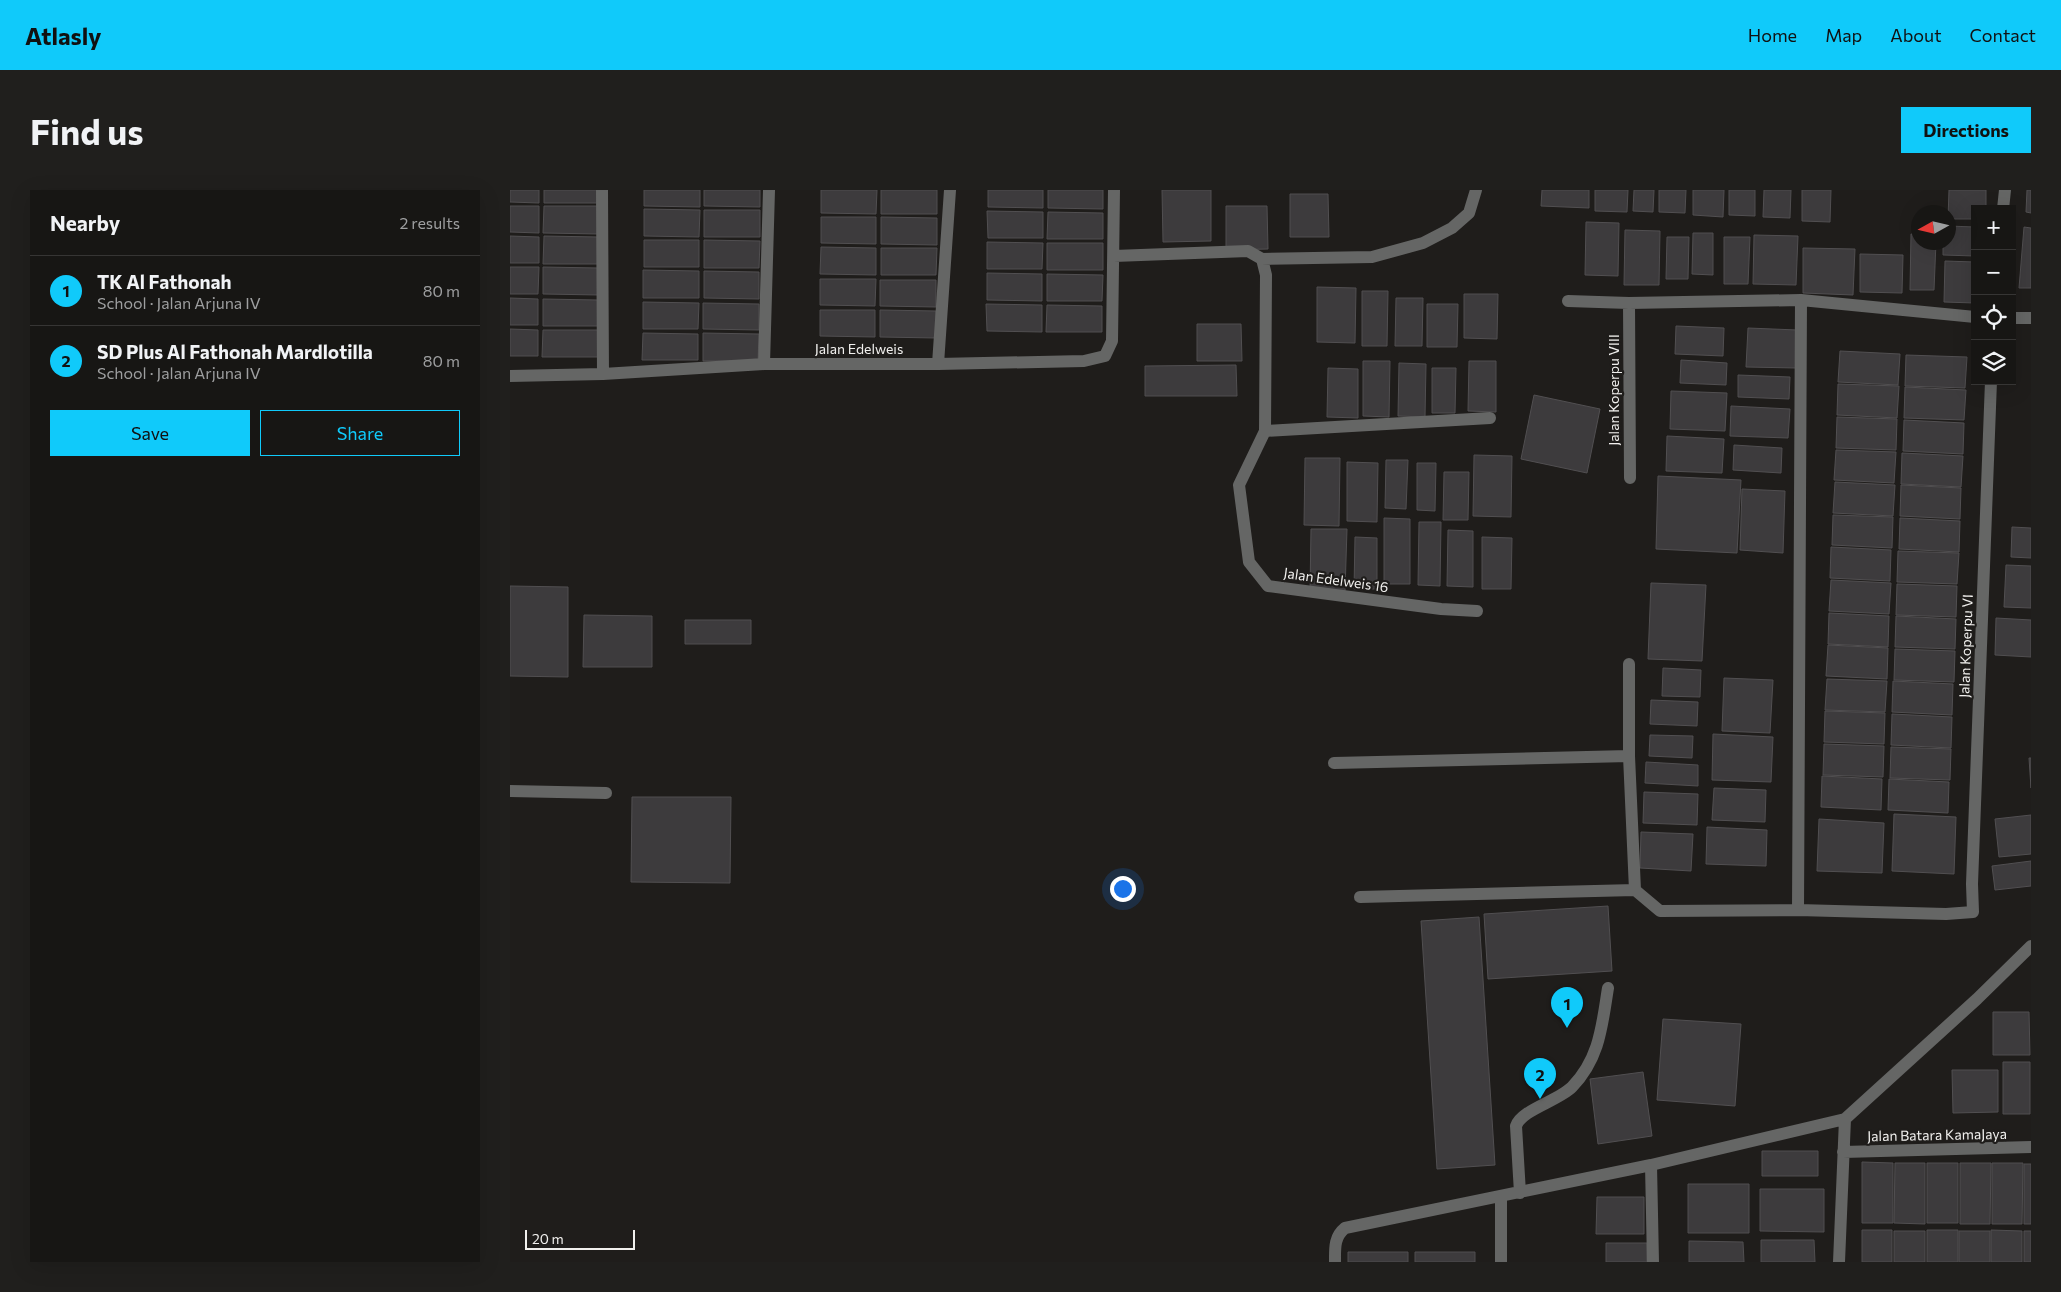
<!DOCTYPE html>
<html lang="en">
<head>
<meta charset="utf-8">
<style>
  body { margin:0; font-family:Commissioner,sans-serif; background:#201f1d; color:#f1f3f6 }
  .controls { position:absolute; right:15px; top:15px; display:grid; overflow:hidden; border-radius:0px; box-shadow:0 5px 20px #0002 }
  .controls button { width:45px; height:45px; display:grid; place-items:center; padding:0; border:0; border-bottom:1px solid #363534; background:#171614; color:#f1f3f6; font:25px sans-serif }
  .compass { position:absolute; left:1401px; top:15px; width:45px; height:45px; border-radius:50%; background:#171614; box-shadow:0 5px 20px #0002; rotate:262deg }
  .scale { position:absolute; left:15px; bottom:12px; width:110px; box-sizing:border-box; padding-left:5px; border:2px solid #f1f0ee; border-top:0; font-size:14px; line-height:18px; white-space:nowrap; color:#f1f0ee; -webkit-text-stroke:4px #1f1d1b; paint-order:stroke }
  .you { position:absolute; left:612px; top:698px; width:18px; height:18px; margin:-12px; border:4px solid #fff; border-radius:50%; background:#1a73e8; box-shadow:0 0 0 8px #1a73e833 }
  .badge { display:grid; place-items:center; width:32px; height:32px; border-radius:50%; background:#10cafa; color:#111; font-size:16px; font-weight:700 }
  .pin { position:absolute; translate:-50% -41px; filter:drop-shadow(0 1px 2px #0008) }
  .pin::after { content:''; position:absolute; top:26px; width:18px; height:15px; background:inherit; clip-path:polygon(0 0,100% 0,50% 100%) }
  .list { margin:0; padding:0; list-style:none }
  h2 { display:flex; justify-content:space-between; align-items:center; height:65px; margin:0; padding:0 20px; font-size:21px }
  h2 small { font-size:16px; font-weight:400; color:#9e9fa0 }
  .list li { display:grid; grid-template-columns:32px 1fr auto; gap:15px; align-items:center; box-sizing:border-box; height:70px; padding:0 20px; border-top:1px solid #363534 }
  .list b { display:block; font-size:19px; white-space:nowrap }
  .list p { margin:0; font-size:16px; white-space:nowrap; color:#9e9fa0 }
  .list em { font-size:16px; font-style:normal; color:#9e9fa0 }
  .actions { display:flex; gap:10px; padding:15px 20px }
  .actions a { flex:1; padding:11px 0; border:1px solid #10cafa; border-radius:0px; text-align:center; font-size:18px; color:#10cafa }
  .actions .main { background:#10cafa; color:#111 }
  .icon { flex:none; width:28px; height:28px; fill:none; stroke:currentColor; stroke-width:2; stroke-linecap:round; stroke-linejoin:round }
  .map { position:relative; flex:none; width:1521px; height:1072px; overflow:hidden; border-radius:0px }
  header { display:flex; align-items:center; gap:30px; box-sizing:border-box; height:70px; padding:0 25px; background:#10cafa; color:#111 }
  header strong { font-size:24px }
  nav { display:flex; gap:28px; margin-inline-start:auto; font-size:18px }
  .intro { display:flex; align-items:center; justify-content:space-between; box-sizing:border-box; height:120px; padding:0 30px }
  h1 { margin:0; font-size:35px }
  .button { padding:12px 22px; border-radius:0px; background:#10cafa; color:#111; font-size:18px; font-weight:700 }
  main { display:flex; gap:30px; padding:0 30px }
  aside { flex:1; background:#171614; border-radius:0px; box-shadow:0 5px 20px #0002 }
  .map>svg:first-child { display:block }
  .building { fill:#3d3b3d; stroke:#514f51 }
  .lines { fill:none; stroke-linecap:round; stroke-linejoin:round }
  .minor { stroke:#656665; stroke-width:12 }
  .labels { text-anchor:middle; stroke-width:4.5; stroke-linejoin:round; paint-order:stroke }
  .street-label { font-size:14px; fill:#f1f0ee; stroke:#1f1d1b }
</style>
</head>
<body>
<header>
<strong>Atlasly</strong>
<nav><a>Home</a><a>Map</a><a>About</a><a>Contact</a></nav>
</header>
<div class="intro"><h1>Find us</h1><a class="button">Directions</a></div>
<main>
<aside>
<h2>Nearby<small>2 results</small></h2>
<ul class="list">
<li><span class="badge">1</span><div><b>TK Al Fathonah</b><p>School · Jalan Arjuna IV</p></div><em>80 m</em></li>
<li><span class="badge">2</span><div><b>SD Plus Al Fathonah Mardlotilla</b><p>School · Jalan Arjuna IV</p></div><em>80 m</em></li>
</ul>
<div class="actions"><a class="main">Save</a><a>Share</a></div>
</aside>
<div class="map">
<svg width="1521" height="1072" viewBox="0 0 1521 1072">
  <rect width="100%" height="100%" fill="#1f1d1b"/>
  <!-- building -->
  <path class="building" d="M 0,0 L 29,0 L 29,13 L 0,12 Z
    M 34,0 L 90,0 L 89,13 L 34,13 Z
    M 134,0 L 190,0 L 190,17 L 134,16 Z
    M 194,0 L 250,0 L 250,17 L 194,16 Z
    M 311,0 L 367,0 L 366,24 L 311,23 Z
    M 371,0 L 427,0 L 427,24 L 371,24 Z
    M 478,0 L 533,0 L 533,18 L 478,17 Z
    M 538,0 L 593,0 L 593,19 L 538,18 Z
    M 652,0 L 701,0 L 701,51 L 653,52 Z
    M 1032,0 L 1079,0 L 1079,18 L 1031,16 Z
    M 1085,0 L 1118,0 L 1117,22 L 1085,21 Z
    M 1124,0 L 1144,0 L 1143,22 L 1123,21 Z
    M 1149,0 L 1176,0 L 1175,23 L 1149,22 Z
    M 1183,0 L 1214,0 L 1213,27 L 1183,25 Z
    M 1219,0 L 1245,0 L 1245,26 L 1219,25 Z
    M 1254,0 L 1281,0 L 1280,28 L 1253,27 Z
    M 1292,0 L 1321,0 L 1320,32 L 1292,31 Z
    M 1439,0 L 1476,0 L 1476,19 L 1465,19 L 1465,29 L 1438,29 Z
    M 1517,0 L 1521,0 L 1521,23 L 1516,22 Z
    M 780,4 L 818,4 L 819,47 L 780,47 Z
    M 0,16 L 29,16 L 29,43 L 0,42 Z
    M 34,16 L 89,16 L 89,44 L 33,43 Z
    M 716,16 L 757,16 L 758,59 L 716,60 Z
    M 134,19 L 190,20 L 189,47 L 134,46 Z
    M 194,20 L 250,20 L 250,47 L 194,47 Z
    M 477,21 L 533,22 L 533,48 L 478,48 Z
    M 538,22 L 593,23 L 593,49 L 537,49 Z
    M 311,27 L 366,27 L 366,54 L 311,53 Z
    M 371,27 L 427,28 L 427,55 L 371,54 Z
    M 1076,32 L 1109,33 L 1108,86 L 1075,85 Z
    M 1438,36 L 1465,37 L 1465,66 L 1433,65 L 1433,52 L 1438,52 Z
    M 1514,37 L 1521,38 L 1521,98 L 1509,98 Z
    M 1115,40 L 1150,41 L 1149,95 L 1114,95 Z
    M 1183,43 L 1203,43 L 1203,85 L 1182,84 Z
    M 1401,44 L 1408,45 L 1408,52 L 1426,52 L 1424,100 L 1400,100 Z
    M 1244,45 L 1288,46 L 1286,95 L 1243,94 Z
    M 0,46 L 29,47 L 29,73 L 0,73 Z
    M 34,46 L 89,47 L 89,74 L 33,74 Z
    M 1157,47 L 1179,47 L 1178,89 L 1156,89 Z
    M 1214,47 L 1240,47 L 1238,94 L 1214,94 Z
    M 134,50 L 189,50 L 189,77 L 134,77 Z
    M 194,50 L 250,51 L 249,78 L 194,78 Z
    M 477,52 L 533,53 L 532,79 L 477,79 Z
    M 537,53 L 593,53 L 593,80 L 537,80 Z
    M 311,57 L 366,58 L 366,85 L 310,84 Z
    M 371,58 L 427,58 L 426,85 L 371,85 Z
    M 1293,58 L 1345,59 L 1343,105 L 1293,103 Z
    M 1350,64 L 1393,65 L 1392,103 L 1350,102 Z
    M 1435,71 L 1465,72 L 1465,113 L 1434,112 Z
    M 0,77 L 29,77 L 28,104 L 0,104 Z
    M 33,77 L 89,78 L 89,105 L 33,104 Z
    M 133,80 L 189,81 L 189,108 L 133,108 Z
    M 194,81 L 249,82 L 249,109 L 194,108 Z
    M 477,83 L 532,84 L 532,111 L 477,110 Z
    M 537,84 L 593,85 L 592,111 L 537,111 Z
    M 310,89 L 366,89 L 365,116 L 310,115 Z
    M 370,90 L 426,90 L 426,117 L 370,116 Z
    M 807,97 L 846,98 L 845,153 L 807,152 Z
    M 852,101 L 878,101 L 877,156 L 852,156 Z
    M 954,104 L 988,104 L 987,149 L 954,148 Z
    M 0,108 L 28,109 L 28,135 L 0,135 Z
    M 886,108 L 913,108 L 912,156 L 885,156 Z
    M 33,109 L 88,110 L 88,136 L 33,136 Z
    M 133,112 L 189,113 L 188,139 L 133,139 Z
    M 193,113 L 249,114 L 249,140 L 193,139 Z
    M 476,114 L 532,115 L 532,142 L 477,141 Z
    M 917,114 L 948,114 L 947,157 L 917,157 Z
    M 537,115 L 592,116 L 592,142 L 536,142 Z
    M 310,120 L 365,120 L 365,147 L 310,146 Z
    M 370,120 L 426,121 L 426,148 L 370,147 Z
    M 687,134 L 731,134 L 732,171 L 687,171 Z
    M 1166,136 L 1214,138 L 1213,166 L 1165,164 Z
    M 1238,138 L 1287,140 L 1286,178 L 1236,177 Z
    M 0,139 L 28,140 L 28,166 L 0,166 Z
    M 33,140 L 88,140 L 88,167 L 32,167 Z
    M 133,143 L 188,144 L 188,170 L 132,170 Z
    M 193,143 L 249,144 L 248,171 L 193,171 Z
    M 1330,161 L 1390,164 L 1388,195 L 1328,192 Z
    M 1396,165 L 1457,167 L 1455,198 L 1395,196 Z
    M 1171,170 L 1217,173 L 1216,195 L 1170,193 Z
    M 853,171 L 880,171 L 879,227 L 853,226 Z
    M 959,171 L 986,171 L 986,222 L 958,221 Z
    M 889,173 L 916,174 L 915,227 L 888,226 Z
    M 726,175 L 727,206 L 635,206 L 635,176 Z
    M 818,178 L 848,179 L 848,228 L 817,227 Z
    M 922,178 L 946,178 L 945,223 L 922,223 Z
    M 1228,185 L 1280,187 L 1279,209 L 1228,207 Z
    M 1328,194 L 1389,196 L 1387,228 L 1327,225 Z
    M 1395,197 L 1456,200 L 1454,230 L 1394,228 Z
    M 1161,201 L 1217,203 L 1215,241 L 1160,239 Z
    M 1024,205 L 1090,219 L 1077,283 L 1011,269 Z
    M 1221,216 L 1280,219 L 1278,248 L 1220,246 Z
    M 1327,227 L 1387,229 L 1386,260 L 1326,258 Z
    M 1394,230 L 1454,233 L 1453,264 L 1393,261 Z
    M 1157,246 L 1214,249 L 1212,283 L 1156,281 Z
    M 1224,255 L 1272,258 L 1271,283 L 1223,280 Z
    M 1326,260 L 1386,262 L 1384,293 L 1324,290 Z
    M 1392,263 L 1453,266 L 1451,297 L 1391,294 Z
    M 964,265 L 1002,266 L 1001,327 L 963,326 Z
    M 795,268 L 830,268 L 829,336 L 794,335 Z
    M 876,270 L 898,270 L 896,319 L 875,318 Z
    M 837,272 L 868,273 L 867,332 L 837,331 Z
    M 907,273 L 926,273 L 925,321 L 907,320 Z
    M 934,282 L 959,282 L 958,330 L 933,330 Z
    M 1148,286 L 1231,290 L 1227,363 L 1146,359 Z
    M 1325,292 L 1385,295 L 1383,326 L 1323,323 Z
    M 1391,295 L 1451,298 L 1450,329 L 1390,326 Z
    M 1232,299 L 1275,301 L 1273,363 L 1230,360 Z
    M 1323,325 L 1383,327 L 1382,358 L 1322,355 Z
    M 874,328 L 900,329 L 900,394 L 874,394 Z
    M 1390,328 L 1450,331 L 1449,362 L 1389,359 Z
    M 909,332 L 931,332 L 930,396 L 908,395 Z
    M 1502,337 L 1521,338 L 1521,368 L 1501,367 Z
    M 801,339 L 837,339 L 835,401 L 800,401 Z
    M 938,340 L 963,341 L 963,397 L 937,396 Z
    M 845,347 L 867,348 L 867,399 L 844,399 Z
    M 972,347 L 1002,348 L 1001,399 L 972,399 Z
    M 1321,357 L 1381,360 L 1380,391 L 1320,388 Z
    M 1388,361 L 1449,363 L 1447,394 L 1387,392 Z
    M 1496,375 L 1521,376 L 1521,418 L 1494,417 Z
    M 1321,390 L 1381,393 L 1379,424 L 1319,421 Z
    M 1141,393 L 1196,395 L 1192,471 L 1138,469 Z
    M 1387,394 L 1447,396 L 1446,427 L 1386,425 Z
    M 0,396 L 58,397 L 58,487 L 0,486 Z
    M 1319,423 L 1379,426 L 1378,457 L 1318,454 Z
    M 74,425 L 142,426 L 142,477 L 73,477 Z
    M 1386,426 L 1446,429 L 1445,459 L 1385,457 Z
    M 1486,428 L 1521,430 L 1521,467 L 1485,465 Z
    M 175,430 L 241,430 L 241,454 L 175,454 Z
    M 1318,455 L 1378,458 L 1377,489 L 1316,486 Z
    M 1385,459 L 1445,461 L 1444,492 L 1384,490 Z
    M 1153,478 L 1191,480 L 1190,507 L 1152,506 Z
    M 1214,488 L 1263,490 L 1260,543 L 1212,541 Z
    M 1317,489 L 1377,491 L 1375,522 L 1315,520 Z
    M 1383,491 L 1443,494 L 1442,525 L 1382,522 Z
    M 1141,510 L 1188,512 L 1187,536 L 1140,534 Z
    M 1315,521 L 1375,523 L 1374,554 L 1314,552 Z
    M 1382,524 L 1442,527 L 1441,558 L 1381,555 Z
    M 1203,544 L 1263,547 L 1261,592 L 1202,590 Z
    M 1140,545 L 1183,546 L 1182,568 L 1139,566 Z
    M 1314,554 L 1374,556 L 1373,587 L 1313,585 Z
    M 1381,557 L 1441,559 L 1440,590 L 1380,588 Z
    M 1519,568 L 1521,568 L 1521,598 Z
    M 1136,572 L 1188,575 L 1188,596 L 1135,593 Z
    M 1312,586 L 1372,589 L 1371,620 L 1311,617 Z
    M 1379,589 L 1439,592 L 1438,623 L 1378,620 Z
    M 1204,598 L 1256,600 L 1255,632 L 1202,630 Z
    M 1134,602 L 1188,604 L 1187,635 L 1133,633 Z
    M 122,607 L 221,607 L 220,693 L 121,692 Z
    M 1384,624 L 1446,627 L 1444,684 L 1382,681 Z
    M 1521,625 L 1521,664 L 1489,667 L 1485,629 Z
    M 1309,629 L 1374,633 L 1372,683 L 1307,681 Z
    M 1197,637 L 1257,640 L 1256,676 L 1196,674 Z
    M 1131,642 L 1183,644 L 1181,681 L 1130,678 Z
    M 1521,671 L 1521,696 L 1485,700 L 1482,676 Z
    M 1098,716 L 1102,781 L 978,789 L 974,724 Z
    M 969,727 L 985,975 L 927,979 L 911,731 Z
    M 1483,822 L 1519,822 L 1520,865 L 1483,865 Z
    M 1153,829 L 1231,834 L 1225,916 L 1147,910 Z
    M 1493,872 L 1520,872 L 1520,924 L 1493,924 Z
    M 1442,880 L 1488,880 L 1488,922 L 1443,923 Z
    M 1133,882 L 1142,946 L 1088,954 L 1080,889 Z
    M 1252,961 L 1308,961 L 1308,986 L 1252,986 Z
    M 1352,972 L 1383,973 L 1383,1033 L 1352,1033 Z
    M 1385,973 L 1415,973 L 1415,1034 L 1384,1033 Z
    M 1417,973 L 1448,973 L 1448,1033 L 1417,1033 Z
    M 1450,973 L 1481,973 L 1480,1034 L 1450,1034 Z
    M 1482,973 L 1513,973 L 1512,1034 L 1482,1034 Z
    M 1514,974 L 1521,974 L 1521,1034 L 1514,1034 Z
    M 1178,994 L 1239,994 L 1239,1043 L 1178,1043 Z
    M 1250,999 L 1314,999 L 1314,1042 L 1250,1041 Z
    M 1087,1007 L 1134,1007 L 1134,1044 L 1086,1044 Z
    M 1352,1040 L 1382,1040 L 1382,1072 L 1352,1072 Z
    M 1417,1040 L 1448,1040 L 1448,1072 L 1417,1072 Z
    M 1481,1040 L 1512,1041 L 1512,1072 L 1481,1072 Z
    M 1384,1041 L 1415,1041 L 1415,1072 L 1384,1072 Z
    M 1449,1041 L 1480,1041 L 1480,1072 L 1449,1072 Z
    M 1514,1041 L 1521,1041 L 1521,1072 L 1514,1072 Z
    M 1251,1050 L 1304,1050 L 1305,1072 L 1251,1072 Z
    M 1179,1051 L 1233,1052 L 1234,1072 L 1179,1072 Z
    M 1096,1053 L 1137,1053 L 1137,1072 L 1096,1072 Z
    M 838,1062 L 898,1062 L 898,1072 L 838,1072 Z
    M 905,1062 L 965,1062 L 965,1072 L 905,1072 Z"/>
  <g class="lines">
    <!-- minor -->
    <path class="minor" d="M 92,0 L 93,184
      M 1493,19 L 1495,0
      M 604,66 L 738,61 L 752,69 L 862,67 L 913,53 L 942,38 L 959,23 L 966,0
      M 752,69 L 756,85 L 755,241 L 729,295 L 739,372 L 758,396 L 931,419 L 967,421
      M 1058,111 L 1119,113 L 1291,110 L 1465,127
      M 1119,113 L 1120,288
      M 1502,128 L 1521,128
      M 254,174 L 259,0
      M 428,174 L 440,0
      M 0,186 L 93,184 L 254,174 L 428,174 L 574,171 L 595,166 L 602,151 L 604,0
      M 755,241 L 980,228
      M 1119,474 L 1119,566 L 1125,700
      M 824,573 L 1119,566
      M 0,601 L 96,603
      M 850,707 L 1125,700 L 1150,721 L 1288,720 L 1436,724 L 1463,722 L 1462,694 L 1481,191
      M 1288,720 L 1291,110
      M 1333,962 L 1521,957
      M 1141,975 L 1143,1072
      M 1010,1003 L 1006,936 C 1011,920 1048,911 1062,897 C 1090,868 1092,835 1098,798
      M 991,1007 L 991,1072
      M 825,1072 C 825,1058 824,1047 835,1038 L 1141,975 L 1335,929 L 1467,809 L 1521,756
      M 1329,1072 L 1335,929"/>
  </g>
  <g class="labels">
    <!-- street labels -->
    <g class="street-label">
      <text x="349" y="164">Jalan Edelweis</text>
      <text transform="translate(1104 200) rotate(-90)" y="5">Jalan Koperpu VIII</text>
      <text transform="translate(826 390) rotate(8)" y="5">Jalan Edelweis 16</text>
      <text transform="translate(1456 456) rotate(-88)" y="5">Jalan Koperpu VI</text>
      <text transform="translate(1427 945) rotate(-1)" y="5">Jalan Batara KamaJaya</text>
    </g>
  </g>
</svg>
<div class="controls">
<button>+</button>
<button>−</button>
<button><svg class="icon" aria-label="locate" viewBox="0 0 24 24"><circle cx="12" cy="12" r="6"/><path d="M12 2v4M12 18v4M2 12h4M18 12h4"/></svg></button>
<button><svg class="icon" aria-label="layers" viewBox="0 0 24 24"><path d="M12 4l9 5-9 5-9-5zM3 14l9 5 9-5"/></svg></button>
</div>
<svg class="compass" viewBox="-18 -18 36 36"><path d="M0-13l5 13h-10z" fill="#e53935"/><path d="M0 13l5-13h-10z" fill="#9e9fa0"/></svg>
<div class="scale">20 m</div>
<div class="you"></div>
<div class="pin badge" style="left:1057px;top:838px">1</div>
<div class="pin badge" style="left:1030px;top:909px">2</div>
</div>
</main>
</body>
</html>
